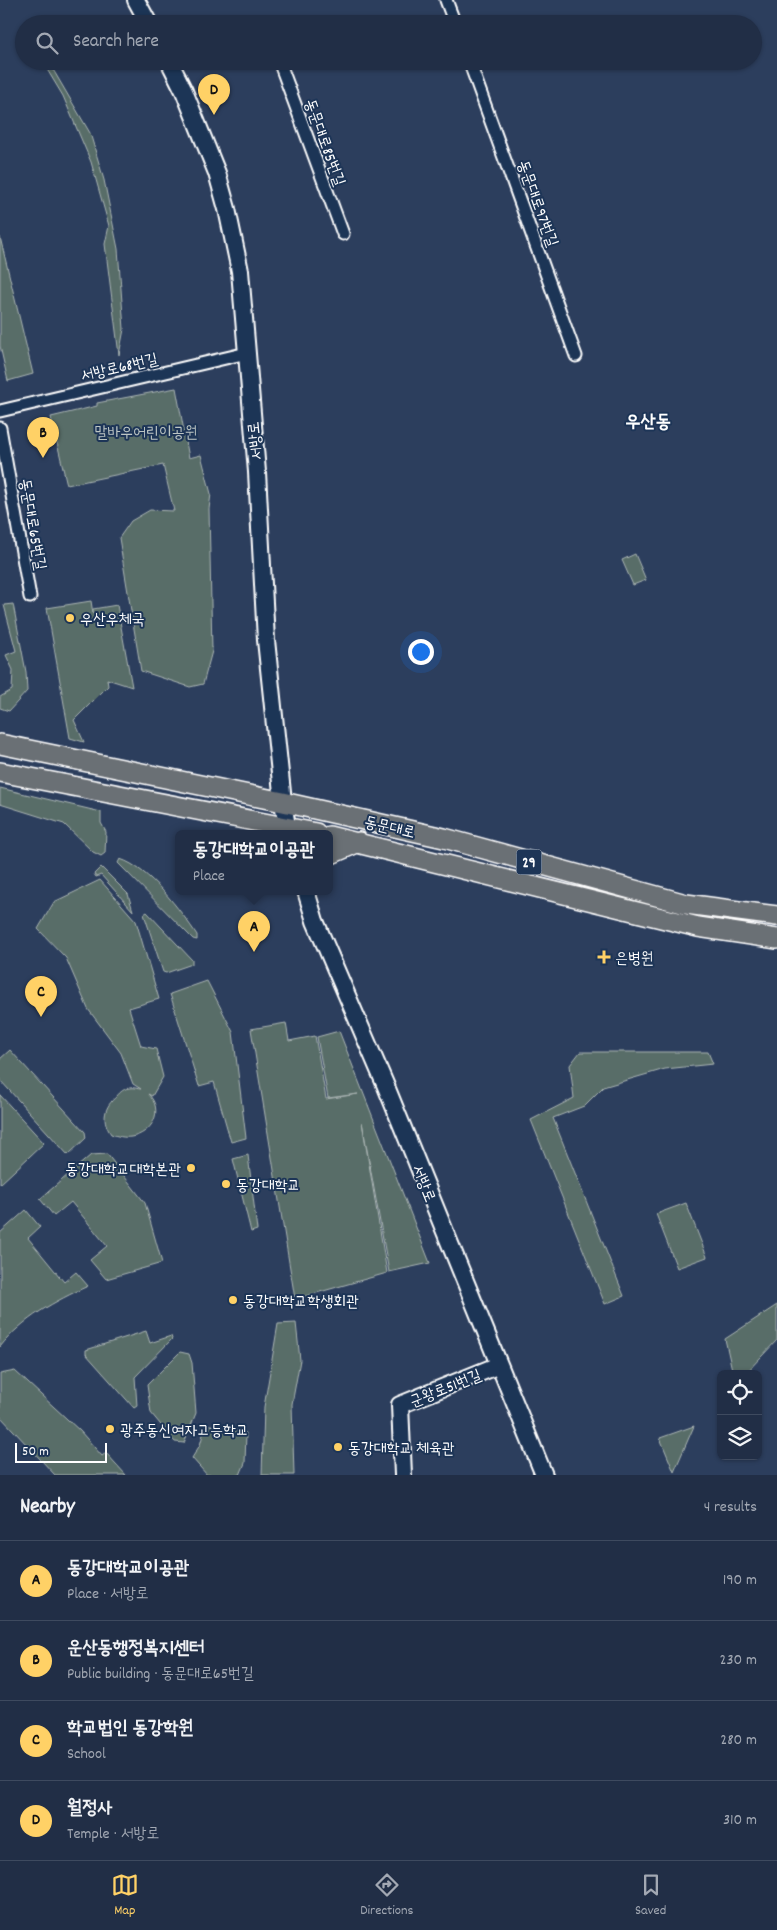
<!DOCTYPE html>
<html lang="en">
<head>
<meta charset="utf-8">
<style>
  body { margin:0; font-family:Dekko,"Poor Story",sans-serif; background:#29364d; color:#f1f3f6 }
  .controls { position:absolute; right:15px; bottom:15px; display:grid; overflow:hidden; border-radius:8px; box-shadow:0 1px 4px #0004 }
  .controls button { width:45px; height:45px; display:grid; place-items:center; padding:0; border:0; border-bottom:1px solid #3e4a5f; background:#212e46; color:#f1f3f6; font:25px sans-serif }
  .scale { position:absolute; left:15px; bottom:12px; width:92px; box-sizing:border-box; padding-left:5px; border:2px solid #fff; border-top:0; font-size:14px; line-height:18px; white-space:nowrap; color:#fff; -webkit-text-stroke:4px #1d3557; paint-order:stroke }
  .you { position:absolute; left:420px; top:651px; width:18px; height:18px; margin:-12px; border:4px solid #fff; border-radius:50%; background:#1a73e8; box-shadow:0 0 0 8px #1a73e833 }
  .badge { display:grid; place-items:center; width:32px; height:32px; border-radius:50%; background:#ffd166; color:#111; font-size:16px; font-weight:700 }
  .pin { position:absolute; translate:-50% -41px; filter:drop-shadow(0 1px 2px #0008) }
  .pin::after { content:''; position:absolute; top:26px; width:18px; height:15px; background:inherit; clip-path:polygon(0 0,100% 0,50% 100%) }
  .popup { position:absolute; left:175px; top:830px; width:158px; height:65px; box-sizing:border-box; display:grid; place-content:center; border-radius:8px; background:#212e46; filter:drop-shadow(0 1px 4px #0005); font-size:16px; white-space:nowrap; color:#a2a8b3 }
  .popup b { font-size:19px; color:#f1f3f6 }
  .popup::after { content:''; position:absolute; left:50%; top:100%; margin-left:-10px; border:10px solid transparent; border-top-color:#212e46 }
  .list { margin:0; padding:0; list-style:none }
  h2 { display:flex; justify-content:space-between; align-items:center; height:65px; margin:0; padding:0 20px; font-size:21px }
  h2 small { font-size:16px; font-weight:400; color:#a2a8b3 }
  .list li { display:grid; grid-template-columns:32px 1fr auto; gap:15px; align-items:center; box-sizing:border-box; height:80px; padding:0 20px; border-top:1px solid #3e4a5f }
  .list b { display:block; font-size:19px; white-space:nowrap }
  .list p { margin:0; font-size:16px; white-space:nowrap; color:#a2a8b3 }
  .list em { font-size:16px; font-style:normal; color:#a2a8b3 }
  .icon { flex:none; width:28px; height:28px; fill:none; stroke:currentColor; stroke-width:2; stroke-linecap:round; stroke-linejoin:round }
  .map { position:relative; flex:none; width:777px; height:1475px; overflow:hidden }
  .search { position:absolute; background:#212e46; box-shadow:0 1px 4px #0004; left:15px; right:15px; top:15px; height:55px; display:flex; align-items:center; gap:12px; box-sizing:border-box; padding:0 18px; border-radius:28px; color:#a2a8b3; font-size:19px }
  .sheet { height:385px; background:#212e46 }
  nav { display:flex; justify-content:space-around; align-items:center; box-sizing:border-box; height:70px; border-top:1px solid #3e4a5f; background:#212e46; font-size:14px; color:#a2a8b3 }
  nav a { display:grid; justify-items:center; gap:2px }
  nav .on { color:#ffd166 }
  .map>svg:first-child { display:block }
  .green { fill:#586d68; stroke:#acb6b4 }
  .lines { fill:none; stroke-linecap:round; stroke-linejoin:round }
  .street-casing { stroke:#fff; stroke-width:15 }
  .secondary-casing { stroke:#fff; stroke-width:20 }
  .primary-casing { stroke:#fff; stroke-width:22 }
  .street { stroke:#1d3557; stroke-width:11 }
  .secondary { stroke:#1d3557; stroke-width:16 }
  .primary { stroke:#6b6f75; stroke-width:19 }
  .poi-dot { fill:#ffd166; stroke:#1d3557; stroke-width:2 }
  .labels { text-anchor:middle; stroke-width:4; stroke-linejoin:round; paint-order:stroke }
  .shield { fill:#1d3557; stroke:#bbc2cd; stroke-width:1 }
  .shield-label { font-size:15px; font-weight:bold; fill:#fff }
  .street-label { font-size:16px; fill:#fff; stroke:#1d3557 }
  .park-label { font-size:16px; fill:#bcc5c3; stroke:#1d3557 }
  .poi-label { font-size:16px; fill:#fff; stroke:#1d3557; text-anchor:start }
  .quarter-label { font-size:19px; font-weight:bold; fill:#fff; stroke:#1d3557 }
</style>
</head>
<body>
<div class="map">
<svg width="777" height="1475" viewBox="0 0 777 1475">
  <rect width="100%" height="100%" fill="#2c3e5d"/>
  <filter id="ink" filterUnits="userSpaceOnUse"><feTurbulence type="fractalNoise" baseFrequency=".02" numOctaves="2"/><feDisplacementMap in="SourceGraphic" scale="10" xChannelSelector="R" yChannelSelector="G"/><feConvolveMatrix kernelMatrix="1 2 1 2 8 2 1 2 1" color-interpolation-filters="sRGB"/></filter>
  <g filter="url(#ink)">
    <!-- green -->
    <path class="green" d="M 42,61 L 48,61 L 90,133 L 104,180 L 118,249 L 124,329 L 119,355 L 105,244 L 109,226 L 91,162 L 63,96 Z
      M 0,237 L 33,374 L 8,381 L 0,346 Z
      M 176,388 L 189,458 L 201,455 L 211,494 L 209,509 L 212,651 L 203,684 L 190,687 L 141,671 L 119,538 L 131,521 L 150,510 L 174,511 L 163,465 L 67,485 L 51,417 L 97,406 L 97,403 Z
      M 635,554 L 646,580 L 633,585 L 622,560 Z
      M 91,601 L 93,614 L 93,609 L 117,605 L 132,687 L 107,679 L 108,686 L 74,720 L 84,742 L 70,738 L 47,608 Z
      M 13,604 L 26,672 L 27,691 L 9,711 L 0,708 L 0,697 L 12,690 L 13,670 L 6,655 L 16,651 L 4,605 Z
      M 0,788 L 101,812 L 101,823 L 106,832 L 105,853 L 101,856 L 93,852 L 64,824 L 0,804 Z
      M 120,859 C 149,868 181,911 197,935 L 197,940 L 193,939 L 118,863 Z
      M 101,867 L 128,894 L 133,911 L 101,875 L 96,877 L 94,874 Z
      M 100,880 L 136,921 L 159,999 L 129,1008 L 141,1046 L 156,1049 L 163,1077 L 152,1096 L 148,1094 C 165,1110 152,1134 131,1137 C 124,1138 117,1136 111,1134 C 101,1120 104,1107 117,1096 C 120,1092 125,1088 130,1088 C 134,1087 138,1089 141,1089 L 133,1084 L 121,1053 L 88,1009 L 66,958 L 38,929 L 54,902 Z
      M 147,912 L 192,960 L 192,964 L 166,973 L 163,972 L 144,914 Z
      M 207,981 L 233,1032 L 246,1138 L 231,1142 L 214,1082 L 199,1086 L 170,994 Z
      M 286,1023 L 289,1041 L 315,1036 L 326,1099 L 358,1094 L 328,1098 L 317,1037 L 339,1031 L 430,1263 L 389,1272 L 362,1122 L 387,1273 L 295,1299 L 251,1029 Z
      M 10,1050 L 85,1132 L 86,1138 L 68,1155 L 0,1080 L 0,1059 Z
      M 580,1052 L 708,1052 L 713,1064 L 665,1069 L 603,1087 L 584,1106 L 553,1118 L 624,1296 L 605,1304 L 531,1120 L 574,1098 L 570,1065 Z
      M 0,1095 L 44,1143 L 0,1184 Z
      M 107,1154 L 145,1203 L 162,1263 L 106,1279 L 90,1260 L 107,1246 L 71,1202 L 54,1216 L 40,1199 L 91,1155 Z
      M 248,1155 L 257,1230 L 251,1232 L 233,1159 Z
      M 686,1203 L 707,1257 L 677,1268 L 656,1214 Z
      M 26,1210 L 40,1227 L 28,1238 L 64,1282 L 76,1272 L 88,1286 C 55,1301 23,1318 0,1347 L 0,1233 Z
      M 777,1305 L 777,1340 L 745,1374 L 733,1374 L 725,1339 Z
      M 296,1323 L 300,1360 L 292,1404 L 294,1475 L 262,1475 L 264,1407 L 278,1324 Z
      M 146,1331 L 150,1343 L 171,1336 L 172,1339 L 135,1377 L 137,1406 L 134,1408 L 86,1354 L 86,1350 Z
      M 180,1352 L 189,1354 L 192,1363 L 196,1413 L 184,1443 L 175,1442 L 151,1413 L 147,1385 Z
      M 15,1371 L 80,1431 L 102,1456 L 106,1453 L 126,1475 L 55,1475 L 0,1416 L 0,1374 Z
      M 206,1424 L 246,1433 L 245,1463 L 240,1475 L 207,1475 L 192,1458 L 200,1445 Z
      M 694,1426 L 674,1472 L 660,1438 Z"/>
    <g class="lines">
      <defs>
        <path id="street" d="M 446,0 L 455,24
          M 279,61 L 343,234
          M 469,61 L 576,356
          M 0,411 L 247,353
          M 0,428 L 30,597"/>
        <path id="secondary" d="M 136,0 L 149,24
          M 169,61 L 184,91 L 217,173 L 227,209 L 240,271 L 257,472 L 266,640 L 283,802 L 288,833
          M 306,891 L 315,921 L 385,1084 L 544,1475
          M 403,1475 L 400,1405 L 499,1365"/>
        <path id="primary" d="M 0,744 L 283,802 L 444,838 L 686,904 L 777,916
          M 0,772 L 316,833
          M 329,836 L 698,927 L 777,939
          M 329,855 L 359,842"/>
      </defs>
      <!-- street casing -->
      <use href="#street" class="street-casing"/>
      <!-- secondary casing -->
      <use href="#secondary" class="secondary-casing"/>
      <!-- primary casing -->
      <use href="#primary" class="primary-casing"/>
      <!-- street -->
      <use href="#street" class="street"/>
      <!-- secondary -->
      <use href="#secondary" class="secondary"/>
      <!-- primary -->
      <use href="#primary" class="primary"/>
    </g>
  </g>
  <!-- markers -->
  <g class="poi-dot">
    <circle cx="70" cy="618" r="5"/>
    <path d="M601.5 949.5h5v5h5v5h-5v5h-5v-5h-5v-5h5z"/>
    <circle cx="191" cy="1168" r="5"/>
    <circle cx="226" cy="1184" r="5"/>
    <circle cx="233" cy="1300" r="5"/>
    <circle cx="110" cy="1429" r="5"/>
    <circle cx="338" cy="1447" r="5"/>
  </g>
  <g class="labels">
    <!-- shield labels -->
    <rect class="shield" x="516.5" y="849.5" width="25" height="25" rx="4"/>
    <g class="shield-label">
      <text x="529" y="867">29</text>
    </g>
    <!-- street labels -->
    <g class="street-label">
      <text transform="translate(326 142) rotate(70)" y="6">동문대로85번길</text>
      <text transform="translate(539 203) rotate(70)" y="6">동문대로97번길</text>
      <text transform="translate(119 366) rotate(-13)" y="6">서방로68번길</text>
      <text transform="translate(254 441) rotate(-96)" y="6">서방로</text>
      <text transform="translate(34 524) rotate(80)" y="6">동문대로65번길</text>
      <text transform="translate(390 826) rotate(13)" y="6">동문대로</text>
      <text transform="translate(425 1183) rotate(68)" y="6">서방로</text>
      <text transform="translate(445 1387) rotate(-22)" y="6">군왕로51번길</text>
    </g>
    <!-- park labels -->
    <g class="park-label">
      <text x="146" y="437">말바우어린이공원</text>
    </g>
    <!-- poi labels -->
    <g class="poi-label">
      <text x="80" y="624">우산우체국</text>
      <text x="615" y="963">은병원</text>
      <text x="181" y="1174" text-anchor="end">동강대학교대학본관</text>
      <text x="236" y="1190">동강대학교</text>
      <text x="243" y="1306">동강대학교학생회관</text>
      <text x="120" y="1435">광주동신여자고등학교</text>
      <text x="348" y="1453">동강대학교 체육관</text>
    </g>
    <!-- quarter labels -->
    <g class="quarter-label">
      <text x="648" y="427">우산동</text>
    </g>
  </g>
</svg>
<div class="controls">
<button><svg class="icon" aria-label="locate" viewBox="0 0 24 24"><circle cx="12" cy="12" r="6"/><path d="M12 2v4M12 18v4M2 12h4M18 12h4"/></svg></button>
<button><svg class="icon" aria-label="layers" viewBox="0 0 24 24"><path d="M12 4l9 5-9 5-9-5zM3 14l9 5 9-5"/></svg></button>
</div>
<div class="scale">50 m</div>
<div class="you"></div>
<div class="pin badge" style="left:254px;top:952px">A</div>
<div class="popup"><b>동강대학교이공관</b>Place</div>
<div class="pin badge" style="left:43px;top:458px">B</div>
<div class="pin badge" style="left:41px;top:1017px">C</div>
<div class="pin badge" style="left:214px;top:115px">D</div>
<div class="search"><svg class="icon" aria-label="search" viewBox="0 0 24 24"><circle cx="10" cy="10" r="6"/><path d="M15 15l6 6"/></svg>Search here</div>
</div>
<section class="sheet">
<h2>Nearby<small>4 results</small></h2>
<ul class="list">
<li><span class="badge">A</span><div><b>동강대학교이공관</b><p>Place · 서방로</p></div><em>190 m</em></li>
<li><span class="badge">B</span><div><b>운산동행정복지센터</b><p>Public building · 동문대로65번길</p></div><em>230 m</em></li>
<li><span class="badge">C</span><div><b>학교법인 동강학원</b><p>School</p></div><em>280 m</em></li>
<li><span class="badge">D</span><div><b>월정사</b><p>Temple · 서방로</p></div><em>310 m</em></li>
</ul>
</section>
<nav>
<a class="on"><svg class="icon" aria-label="map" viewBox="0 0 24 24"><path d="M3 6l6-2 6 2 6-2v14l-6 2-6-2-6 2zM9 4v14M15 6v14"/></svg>Map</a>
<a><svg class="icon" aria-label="directions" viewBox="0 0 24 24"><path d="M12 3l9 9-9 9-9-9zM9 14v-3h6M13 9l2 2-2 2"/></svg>Directions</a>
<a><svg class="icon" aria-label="saved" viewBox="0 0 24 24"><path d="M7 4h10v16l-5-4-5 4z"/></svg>Saved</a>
</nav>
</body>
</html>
